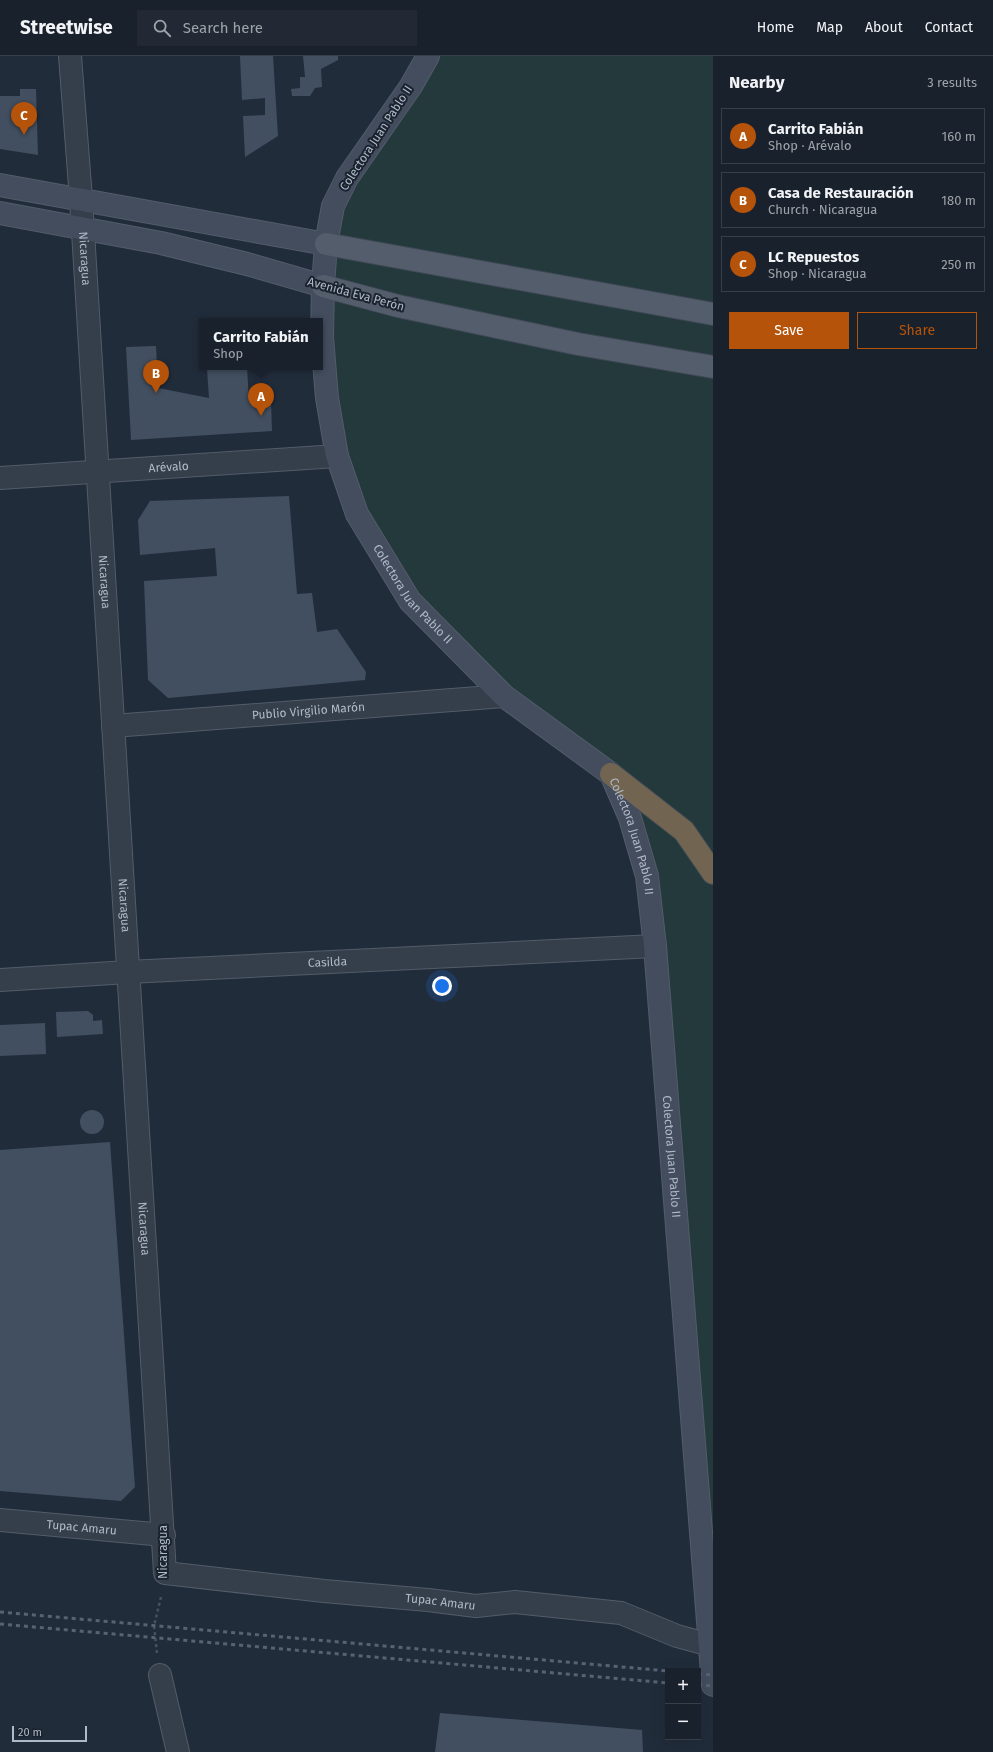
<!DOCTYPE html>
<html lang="en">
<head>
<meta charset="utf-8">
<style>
  body { margin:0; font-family:"Fira Sans",sans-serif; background:#222934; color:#f1f3f6 }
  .controls { position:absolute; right:12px; bottom:12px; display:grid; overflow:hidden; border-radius:0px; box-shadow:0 4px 16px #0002 }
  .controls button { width:36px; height:36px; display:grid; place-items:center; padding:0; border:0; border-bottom:1px solid #373e48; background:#19212c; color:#f1f3f6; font:20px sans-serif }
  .scale { position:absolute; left:12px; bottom:10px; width:75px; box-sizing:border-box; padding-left:4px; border:2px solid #b0b9c7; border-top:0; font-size:11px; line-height:14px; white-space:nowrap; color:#b0b9c7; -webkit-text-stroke:3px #1a232f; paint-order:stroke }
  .you { position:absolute; left:442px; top:930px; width:14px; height:14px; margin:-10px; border:3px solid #fff; border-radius:50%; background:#1a73e8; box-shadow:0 0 0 6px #1a73e833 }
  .badge { display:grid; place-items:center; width:26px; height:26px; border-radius:50%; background:#b45309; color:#fff; font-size:13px; font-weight:700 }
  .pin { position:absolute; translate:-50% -33px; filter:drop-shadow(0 1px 2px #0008) }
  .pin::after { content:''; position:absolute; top:21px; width:14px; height:12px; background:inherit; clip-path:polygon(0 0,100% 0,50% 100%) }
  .popup { position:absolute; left:199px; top:262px; width:124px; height:52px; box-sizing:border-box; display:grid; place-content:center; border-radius:0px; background:#19212c; filter:drop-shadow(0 1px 3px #0005); font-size:13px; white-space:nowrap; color:#9fa3a9 }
  .popup b { font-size:15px; color:#f1f3f6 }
  .popup::after { content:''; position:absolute; left:50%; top:100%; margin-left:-8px; border:8px solid transparent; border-top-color:#19212c }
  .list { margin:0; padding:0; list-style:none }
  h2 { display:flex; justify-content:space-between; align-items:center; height:52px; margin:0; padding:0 16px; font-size:17px }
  h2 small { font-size:13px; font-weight:400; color:#9fa3a9 }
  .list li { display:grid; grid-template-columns:26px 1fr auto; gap:12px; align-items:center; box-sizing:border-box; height:56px; margin:0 8px 8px; padding:0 8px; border:1px solid #373e48; border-radius:0px }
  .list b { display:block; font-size:15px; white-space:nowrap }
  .list p { margin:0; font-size:13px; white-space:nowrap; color:#9fa3a9 }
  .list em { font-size:13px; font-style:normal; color:#9fa3a9 }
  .actions { display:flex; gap:8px; padding:12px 16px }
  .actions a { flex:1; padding:9px 0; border:1px solid #b45309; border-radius:0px; text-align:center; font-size:14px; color:#b45309 }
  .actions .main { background:#b45309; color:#fff }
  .icon { flex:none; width:22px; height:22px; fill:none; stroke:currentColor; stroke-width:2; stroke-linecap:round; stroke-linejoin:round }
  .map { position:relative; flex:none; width:713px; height:1696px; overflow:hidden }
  header { display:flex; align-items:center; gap:24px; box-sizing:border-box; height:56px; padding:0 20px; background:#19212c; border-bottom:1px solid #373e48 }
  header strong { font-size:19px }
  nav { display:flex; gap:22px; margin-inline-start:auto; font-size:14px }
  .search { width:280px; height:36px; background:#222934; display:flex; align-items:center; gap:10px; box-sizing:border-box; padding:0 14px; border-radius:0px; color:#9fa3a9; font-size:15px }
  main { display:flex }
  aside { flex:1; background:#19212c }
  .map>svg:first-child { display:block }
  .green { fill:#23393c }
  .building { fill:#424f60 }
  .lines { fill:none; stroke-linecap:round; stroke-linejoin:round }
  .street-casing { stroke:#535c69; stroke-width:24 }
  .secondary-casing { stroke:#535c69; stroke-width:24 }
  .primary-casing { stroke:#3e4754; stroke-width:24 }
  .highway-casing { stroke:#404956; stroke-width:24 }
  .path { stroke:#415659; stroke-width:2.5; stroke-dasharray:3 3; stroke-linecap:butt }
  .street { stroke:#353e4b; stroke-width:22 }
  .secondary { stroke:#434d5e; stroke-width:22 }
  .primary { stroke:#535d6b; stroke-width:22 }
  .highway { stroke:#716552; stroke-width:22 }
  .rail { stroke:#576272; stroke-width:3; stroke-dasharray:4 4; stroke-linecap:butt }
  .labels { text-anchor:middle; stroke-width:4; stroke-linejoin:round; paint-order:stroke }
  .street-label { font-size:12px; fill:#b0b9c7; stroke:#1a232f }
</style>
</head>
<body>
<header>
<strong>Streetwise</strong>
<div class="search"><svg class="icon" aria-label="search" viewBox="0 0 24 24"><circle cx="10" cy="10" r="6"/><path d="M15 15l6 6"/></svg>Search here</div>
<nav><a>Home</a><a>Map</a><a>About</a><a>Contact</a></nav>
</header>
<main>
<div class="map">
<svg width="713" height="1696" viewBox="0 0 713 1696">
  <rect width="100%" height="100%" fill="#212c3b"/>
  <!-- green -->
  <path class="green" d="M 428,0 L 713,0 L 713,1572 L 655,890 L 611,718 L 410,545 L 357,458 L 322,281 L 347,122 Z"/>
  <!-- building -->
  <path class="building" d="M 240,0 L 273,0 L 278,80 L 245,101 L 243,60 L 265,59 L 265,42 L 242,44 Z
    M 303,0 L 338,0 L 338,4 L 321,13 L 322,31 L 315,32 L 310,40 L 292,40 L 291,33 L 300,32 L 300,21 L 305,21 Z
    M 20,33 L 36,33 L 38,99 L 0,93 L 0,40 L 20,40 Z
    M 156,290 L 158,332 L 209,342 L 207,313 L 247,311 L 249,345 L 271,344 L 272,375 L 131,384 L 126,291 Z
    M 289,440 L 297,538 L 312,537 L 317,576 L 337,573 L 366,616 L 365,624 L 168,642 L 148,624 L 144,525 L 217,520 L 215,492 L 140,499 L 138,464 L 150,445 Z
    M 88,955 L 93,959 L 93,965 L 102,964 L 103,978 L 57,981 L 56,956 Z
    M 45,967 L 46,998 L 0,1000 L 0,969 Z
    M80 1066a12 12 0 1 1 24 0a12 12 0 1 1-24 0Z
    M 110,1086 L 135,1431 L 121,1445 L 0,1435 L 0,1094 Z
    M 440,1657 L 642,1674 L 643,1696 L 435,1696 Z"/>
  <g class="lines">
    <defs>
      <g id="street">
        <path id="s1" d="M 70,0 L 81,143 L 165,1517 L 324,1535 L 428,1544 L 476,1550 L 515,1546 L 621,1557 L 677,1580 L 710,1589"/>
        <path id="s2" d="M 0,422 L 337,400"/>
        <path id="s3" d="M 113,670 L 504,640"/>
        <path id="s4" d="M 0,924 L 128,916 L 655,890"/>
        <path id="s5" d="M 0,1464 L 164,1479"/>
        <path d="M 160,1619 L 178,1696"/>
      </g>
      <g id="secondary">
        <path id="s6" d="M 428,0 L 411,30 L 347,122 L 333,150 L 326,188 L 323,230 L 322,281 L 327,342 L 337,400 L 357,458 L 410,545 L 504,640 L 611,718 L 630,762 L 647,820 L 655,890 L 713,1629"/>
        <path d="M 0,129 L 326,188"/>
        <path d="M 0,157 L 161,187 L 247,208 L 323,230"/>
      </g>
      <path id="primary" d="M 326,188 L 713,258
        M 323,230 L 398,250 L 578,288 L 713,311"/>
      <path id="highway" d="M 611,718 L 684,775 L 713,817"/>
    </defs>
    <!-- street casing -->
    <use href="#street" class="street-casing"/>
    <!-- secondary casing -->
    <use href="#secondary" class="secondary-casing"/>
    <!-- primary casing -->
    <use href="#primary" class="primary-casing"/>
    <!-- highway casing -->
    <use href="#highway" class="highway-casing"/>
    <!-- path -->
    <path class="path" d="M 157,1597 L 154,1570 L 161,1541"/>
    <!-- street -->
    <use href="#street" class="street"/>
    <!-- secondary -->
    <use href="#secondary" class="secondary"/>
    <!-- primary -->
    <use href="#primary" class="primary"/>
    <!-- highway -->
    <use href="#highway" class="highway"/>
    <!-- rail -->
    <path class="rail" d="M 0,1556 L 668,1615
      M 0,1568 L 668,1627
      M 698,1618 L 713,1619
      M 698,1629 L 713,1630"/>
  </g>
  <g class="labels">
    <!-- street labels -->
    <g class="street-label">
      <text transform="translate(376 82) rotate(-57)" y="4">Colectora Juan Pablo II</text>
      <text dy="4" stroke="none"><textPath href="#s1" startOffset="203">Nicaragua</textPath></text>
      <text transform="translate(356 238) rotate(15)" y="4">Avenida Eva Perón</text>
      <text dy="4" stroke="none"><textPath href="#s2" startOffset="169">Arévalo</textPath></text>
      <text dy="4" stroke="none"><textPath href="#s1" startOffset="527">Nicaragua</textPath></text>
      <text dy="4" stroke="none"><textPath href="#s6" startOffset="589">Colectora Juan Pablo II</textPath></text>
      <text dy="4" stroke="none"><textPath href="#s3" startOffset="196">Publio Virgilio Marón</textPath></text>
      <text dy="4" stroke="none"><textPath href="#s6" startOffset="925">Colectora Juan Pablo II</textPath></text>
      <text dy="4" stroke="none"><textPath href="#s1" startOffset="851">Nicaragua</textPath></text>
      <text dy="4" stroke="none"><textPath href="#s4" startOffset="328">Casilda</textPath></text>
      <text dy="4" stroke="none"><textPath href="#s6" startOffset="1249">Colectora Juan Pablo II</textPath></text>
      <text dy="4" stroke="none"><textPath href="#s1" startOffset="1175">Nicaragua</textPath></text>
      <text dy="4" stroke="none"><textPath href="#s5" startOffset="82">Tupac Amaru</textPath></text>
      <text transform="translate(163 1496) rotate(-90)" y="4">Nicaragua</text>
      <text dy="4" stroke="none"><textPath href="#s1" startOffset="1797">Tupac Amaru</textPath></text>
    </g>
  </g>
</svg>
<div class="controls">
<button>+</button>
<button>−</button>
</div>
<div class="scale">20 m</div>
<div class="you"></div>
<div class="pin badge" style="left:261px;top:360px">A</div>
<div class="popup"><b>Carrito Fabián</b>Shop</div>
<div class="pin badge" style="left:156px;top:337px">B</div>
<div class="pin badge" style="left:24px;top:79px">C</div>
</div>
<aside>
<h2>Nearby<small>3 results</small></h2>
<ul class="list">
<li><span class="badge">A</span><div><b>Carrito Fabián</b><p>Shop · Arévalo</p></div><em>160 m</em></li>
<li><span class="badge">B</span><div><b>Casa de Restauración</b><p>Church · Nicaragua</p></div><em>180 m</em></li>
<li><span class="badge">C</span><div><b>LC Repuestos</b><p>Shop · Nicaragua</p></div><em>250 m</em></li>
</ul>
<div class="actions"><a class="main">Save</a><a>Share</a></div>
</aside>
</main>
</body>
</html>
